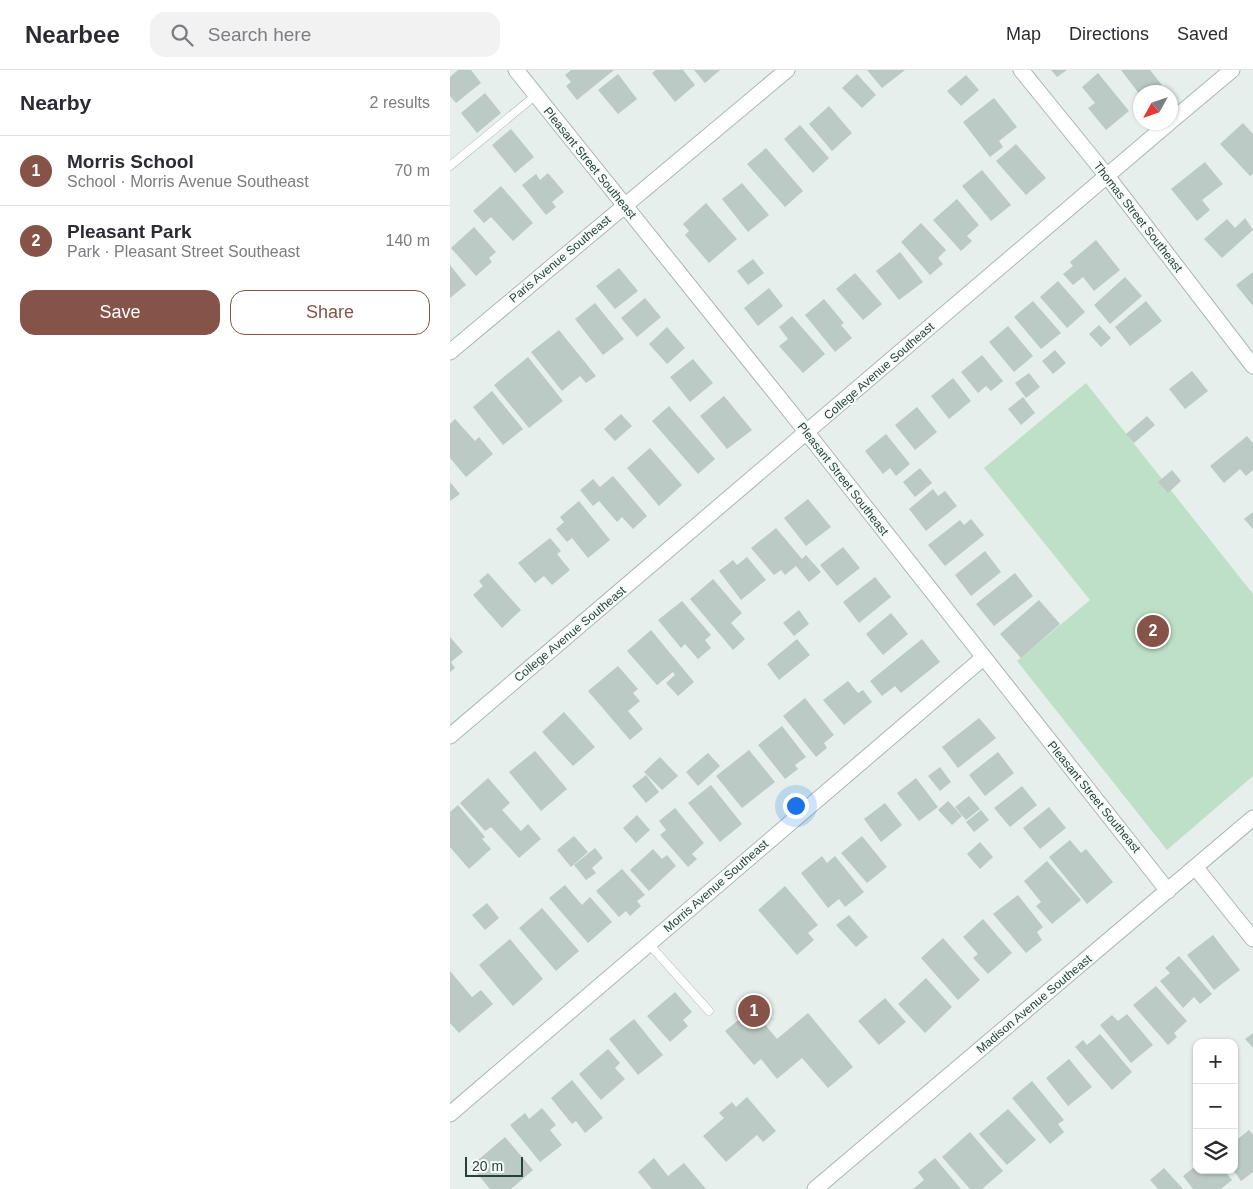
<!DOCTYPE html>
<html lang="en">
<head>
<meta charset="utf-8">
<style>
  body { margin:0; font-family:Helvetica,sans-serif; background:#f2f2f3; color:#2b2b33 }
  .controls { position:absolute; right:15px; bottom:15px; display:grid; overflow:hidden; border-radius:10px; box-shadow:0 1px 4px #0004 }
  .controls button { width:45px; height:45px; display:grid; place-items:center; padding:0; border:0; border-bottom:1px solid #e1e1e2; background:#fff; color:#2b2b33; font:25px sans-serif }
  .compass { position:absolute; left:683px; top:15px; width:45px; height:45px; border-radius:50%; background:#fff; box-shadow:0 1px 4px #0004; rotate:230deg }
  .scale { position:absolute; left:15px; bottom:12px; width:58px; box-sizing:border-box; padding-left:5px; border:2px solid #24423a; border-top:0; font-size:14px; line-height:18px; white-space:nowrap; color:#24423a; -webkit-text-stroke:4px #f7fbf9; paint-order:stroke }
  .you { position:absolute; left:345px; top:735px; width:18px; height:18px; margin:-12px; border:4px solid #fff; border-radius:50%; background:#1a73e8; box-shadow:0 0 0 8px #1a73e833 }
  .badge { display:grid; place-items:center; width:32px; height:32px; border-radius:50%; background:#855347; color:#fff; font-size:16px; font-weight:700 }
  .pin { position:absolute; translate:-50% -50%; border:2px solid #fff; box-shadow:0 1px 5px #0006 }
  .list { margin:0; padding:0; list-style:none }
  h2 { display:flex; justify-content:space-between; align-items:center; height:65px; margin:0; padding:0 20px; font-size:21px }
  h2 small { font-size:16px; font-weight:400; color:#7c7c81 }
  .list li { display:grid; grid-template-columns:32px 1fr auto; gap:15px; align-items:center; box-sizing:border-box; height:70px; padding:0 20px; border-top:1px solid #e1e1e2 }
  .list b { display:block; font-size:19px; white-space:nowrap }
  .list p { margin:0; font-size:16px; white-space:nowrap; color:#7c7c81 }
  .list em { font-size:16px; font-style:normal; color:#7c7c81 }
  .actions { display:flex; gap:10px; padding:15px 20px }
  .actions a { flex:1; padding:11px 0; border:1px solid #855347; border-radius:15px; text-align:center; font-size:18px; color:#855347 }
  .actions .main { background:#855347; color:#fff }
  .icon { flex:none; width:28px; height:28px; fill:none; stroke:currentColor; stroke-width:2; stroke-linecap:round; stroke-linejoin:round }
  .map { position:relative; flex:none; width:803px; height:1119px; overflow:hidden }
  header { display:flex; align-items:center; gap:30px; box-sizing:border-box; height:70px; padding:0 25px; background:#fff; border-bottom:1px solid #e1e1e2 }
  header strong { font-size:24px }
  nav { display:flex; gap:28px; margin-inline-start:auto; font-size:18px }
  .search { width:350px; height:45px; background:#f2f2f3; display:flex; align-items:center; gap:12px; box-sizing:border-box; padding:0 18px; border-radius:15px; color:#7c7c81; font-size:19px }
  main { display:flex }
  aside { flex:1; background:#fff }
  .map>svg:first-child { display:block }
  .green { fill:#bfe0c8 }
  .building { fill:#bbcac4 }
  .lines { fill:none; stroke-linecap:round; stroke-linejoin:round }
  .service-casing { stroke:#a8b8b2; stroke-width:9 }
  .minor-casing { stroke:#a8b8b2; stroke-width:17 }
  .tertiary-casing { stroke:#a8b8b2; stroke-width:17 }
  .service { stroke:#fff; stroke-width:8 }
  .minor { stroke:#fff; stroke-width:15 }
  .tertiary { stroke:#fff; stroke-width:15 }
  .labels { text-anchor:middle; stroke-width:4; stroke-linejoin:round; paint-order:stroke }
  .street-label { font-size:12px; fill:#24423a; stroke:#f7fbf9 }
</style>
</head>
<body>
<header>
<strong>Nearbee</strong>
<div class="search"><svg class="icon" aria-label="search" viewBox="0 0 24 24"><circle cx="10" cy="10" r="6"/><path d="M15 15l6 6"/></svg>Search here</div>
<nav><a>Map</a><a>Directions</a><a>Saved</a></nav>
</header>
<main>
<aside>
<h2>Nearby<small>2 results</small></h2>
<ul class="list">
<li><span class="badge">1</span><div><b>Morris School</b><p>School · Morris Avenue Southeast</p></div><em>70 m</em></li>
<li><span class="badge">2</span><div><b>Pleasant Park</b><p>Park · Pleasant Street Southeast</p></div><em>140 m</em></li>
</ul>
<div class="actions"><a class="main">Save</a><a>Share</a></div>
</aside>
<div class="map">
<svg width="803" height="1119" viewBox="0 0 803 1119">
  <rect width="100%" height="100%" fill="#e6efeb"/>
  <!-- green -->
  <path class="green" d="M 636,313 L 803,524 L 803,706 L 717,780 L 567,591 L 640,530 L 534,398 Z"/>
  <!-- building -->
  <path class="building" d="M 8,0 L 21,0 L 31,13 L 6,33 L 0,26 L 0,7 Z
    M 121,0 L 164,0 L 127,30 L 116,16 L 121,12 L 115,5 Z
    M 206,0 L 233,0 L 245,15 L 225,32 L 202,3 Z
    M 244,0 L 270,0 L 255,13 Z
    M 417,0 L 455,0 L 432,18 Z
    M 601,0 L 617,0 L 607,7 Z
    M 671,0 L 700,0 L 712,15 L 703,22 L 690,22 L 690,25 Z
    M 648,3 L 679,41 L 656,60 L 638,38 L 645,33 L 632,17 Z
    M 168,4 L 187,29 L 168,44 L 148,20 Z
    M 407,4 L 426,25 L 412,38 L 392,18 Z
    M 516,5 L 529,20 L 511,36 L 497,21 Z
    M 35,23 L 51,43 L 27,63 L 11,43 Z
    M 544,28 L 567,57 L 549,71 L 553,77 L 540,87 L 513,52 Z
    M 379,36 L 402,63 L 382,81 L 359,54 Z
    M 793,53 L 803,64 L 803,104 L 800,106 L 770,74 Z
    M 350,55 L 379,88 L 363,103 L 334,69 Z
    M 61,59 L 84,87 L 65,103 L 42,75 Z
    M 566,74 L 596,108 L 576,125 L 546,91 Z
    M 316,78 L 353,121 L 335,137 L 297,94 Z
    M 755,92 L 773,114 L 752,130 L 760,140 L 747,151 L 721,119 Z
    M 532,100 L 561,135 L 541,151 L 512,116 Z
    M 98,103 L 114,122 L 102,132 L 106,137 L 96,145 L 72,115 L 86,104 L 90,110 Z
    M 292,113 L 319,145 L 298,162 L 272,129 Z
    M 51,116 L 83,153 L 63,171 L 41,147 L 34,153 L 23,141 Z
    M 507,129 L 529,155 L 517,166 L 522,171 L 511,181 L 483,150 Z
    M 256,133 L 287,169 L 259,193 L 235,165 L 239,161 L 233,154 Z
    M 795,148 L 803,160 L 772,188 L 754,169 L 777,149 L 785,158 Z
    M 471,153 L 496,180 L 488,188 L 493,194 L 480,205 L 451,172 Z
    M 24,157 L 46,182 L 39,188 L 42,192 L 26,206 L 1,178 Z
    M 646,170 L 670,200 L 644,221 L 633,207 L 623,215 L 613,204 L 623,196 L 620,192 Z
    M 450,182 L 473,212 L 449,230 L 426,201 Z
    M 303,189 L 314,203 L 298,215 L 287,201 Z
    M 0,195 L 16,215 L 0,228 Z
    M 169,198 L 188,221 L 165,239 L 146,216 Z
    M 803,202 L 803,236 L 786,215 Z
    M 405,203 L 432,234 L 413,250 L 386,219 Z
    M 675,207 L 692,226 L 660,254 L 644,235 Z
    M 608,211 L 635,242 L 617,258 L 590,227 Z
    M 319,218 L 333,236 L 308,256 L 294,238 Z
    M 195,228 L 211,247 L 187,267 L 171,248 Z
    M 374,229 L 394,253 L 391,255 L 402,268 L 385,282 L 355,245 Z
    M 583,231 L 611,263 L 591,279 L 564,247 Z
    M 696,231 L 712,251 L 680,276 L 665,257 Z
    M 145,233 L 174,269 L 153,285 L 125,249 Z
    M 342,246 L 375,284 L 353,303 L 329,276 L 338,269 L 329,257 Z
    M 649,255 L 661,268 L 651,277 L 639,264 Z
    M 558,256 L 583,286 L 564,302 L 539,272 Z
    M 217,257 L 235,278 L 217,294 L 199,274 Z
    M 109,260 L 146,306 L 136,313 L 130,306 L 112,321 L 81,282 Z
    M 605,280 L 616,293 L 603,304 L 592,291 Z
    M 532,285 L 553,311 L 541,321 L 536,316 L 528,323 L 511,302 Z
    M 78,287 L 113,331 L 79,358 L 44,315 Z
    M 243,289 L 263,313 L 240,332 L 220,307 Z
    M 742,301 L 758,321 L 735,339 L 719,319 Z
    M 579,303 L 590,317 L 576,328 L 565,313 Z
    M 503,308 L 521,331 L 499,349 L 481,326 Z
    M 42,321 L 73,359 L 53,375 L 23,337 Z
    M 274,326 L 302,360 L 277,379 L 250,346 Z
    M 573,327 L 585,343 L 571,355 L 558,339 Z
    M 219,336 L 265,389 L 248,404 L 202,351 Z
    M 467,337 L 487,362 L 465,380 L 445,355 Z
    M 171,344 L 182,356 L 165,371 L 154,359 Z
    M 697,346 L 705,355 L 684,373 L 676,364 Z
    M 5,349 L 25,371 L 29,367 L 43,384 L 16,407 L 0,388 L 0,354 Z
    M 436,364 L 460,394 L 446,406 L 440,398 L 433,404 L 415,381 Z
    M 797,366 L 803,373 L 803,400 L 796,406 L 790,399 L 774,413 L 760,396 Z
    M 200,378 L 232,415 L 209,436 L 177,398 Z
    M 470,398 L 482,413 L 465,427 L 453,412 Z
    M 722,400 L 731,411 L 718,423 L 708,412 Z
    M 163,406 L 197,446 L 183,459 L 172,447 L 167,452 L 149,431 L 143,436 L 130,420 L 143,409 L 150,417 Z
    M 0,412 L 10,424 L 0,431 Z
    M 483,419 L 488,426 L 495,421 L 507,436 L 476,461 L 459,439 Z
    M 358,429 L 381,457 L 356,476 L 334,448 Z
    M 129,431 L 160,470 L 138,488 L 122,468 L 117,472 L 106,459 L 114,452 L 110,447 Z
    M 803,442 L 803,459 L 794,449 Z
    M 521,449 L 534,465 L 495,496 L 478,475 L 510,450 L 514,455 Z
    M 326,458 L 352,489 L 356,485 L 371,502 L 359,512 L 346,496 L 335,505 L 331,500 L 324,505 L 301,478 Z
    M 100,468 L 111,481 L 107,484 L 120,500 L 102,515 L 94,506 L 85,513 L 68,493 Z
    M 393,477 L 410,498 L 387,516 L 370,495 Z
    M 535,481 L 551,502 L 521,526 L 505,505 Z
    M 297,487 L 316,510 L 291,530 L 269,501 L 283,490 L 287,495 Z
    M 38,503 L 71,540 L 52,558 L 23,525 L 33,516 L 29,511 Z
    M 565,503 L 583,526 L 544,556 L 526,534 Z
    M 425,507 L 441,527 L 409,553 L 393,532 Z
    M 263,509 L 292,543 L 281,553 L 295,569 L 283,580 L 240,529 Z
    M 589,530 L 610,554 L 571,588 L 550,564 Z
    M 232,531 L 261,565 L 255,570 L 261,578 L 248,589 L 235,574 L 231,578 L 208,550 Z
    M 349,540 L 359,554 L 344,566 L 333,553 Z
    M 441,543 L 458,564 L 433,585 L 416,564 Z
    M 201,560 L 244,612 L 228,626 L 216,613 L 225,605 L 223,602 L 207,615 L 177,581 Z
    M 0,567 L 13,582 L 1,592 L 5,598 L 0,602 Z
    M 347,569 L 360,585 L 329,610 L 317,594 Z
    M 472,569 L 490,592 L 451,623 L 445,616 L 432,626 L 420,611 Z
    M 168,596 L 188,619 L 183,623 L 190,631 L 178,641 L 193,659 L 180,670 L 138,621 Z
    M 398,611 L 408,623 L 413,620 L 422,632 L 394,655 L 373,630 Z
    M 355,628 L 384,665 L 374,673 L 377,678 L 366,687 L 333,646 Z
    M 114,642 L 145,677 L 123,696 L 92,662 Z
    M 529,648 L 546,668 L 508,698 L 492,677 Z
    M 332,656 L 356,687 L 345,695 L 348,699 L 335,709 L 308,675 Z
    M 299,680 L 325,712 L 292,738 L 266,706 Z
    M 85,681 L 117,719 L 91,741 L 59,702 Z
    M 548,682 L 564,703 L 535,726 L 519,705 Z
    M 258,683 L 270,696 L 248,716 L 236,702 Z
    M 210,687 L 228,706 L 212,720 L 194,702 Z
    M 490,697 L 501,712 L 490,721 L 478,706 Z
    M 196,705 L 209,722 L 196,733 L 182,716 Z
    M 38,708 L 60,733 L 52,740 L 71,761 L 78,754 L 91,769 L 69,788 L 41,757 L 35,761 L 10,733 Z
    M 466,708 L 488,737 L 469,751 L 447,723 Z
    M 261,715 L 292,754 L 270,772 L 238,733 Z
    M 572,716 L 587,735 L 560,757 L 544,738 Z
    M 519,726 L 530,739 L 516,750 L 505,737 Z
    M 498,731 L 512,746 L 502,755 L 488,740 Z
    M 435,733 L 452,755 L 431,772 L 414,749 Z
    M 8,735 L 35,767 L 32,769 L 41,779 L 19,799 L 0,777 L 0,742 Z
    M 599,737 L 616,758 L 590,779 L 573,758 Z
    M 225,738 L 254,773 L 242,784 L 247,789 L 238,797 L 210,765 L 216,760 L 209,751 Z
    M 531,740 L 539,750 L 524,762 L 516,752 Z
    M 187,745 L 200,760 L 186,773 L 173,758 Z
    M 124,766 L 138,782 L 121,797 L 107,780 Z
    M 412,766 L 437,797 L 417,813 L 391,783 Z
    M 620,770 L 631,783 L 636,779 L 663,812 L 637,834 L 599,787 Z
    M 530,772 L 543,787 L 530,799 L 517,784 Z
    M 145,778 L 153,788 L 142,798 L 146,803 L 136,810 L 124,795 Z
    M 203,779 L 212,789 L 217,785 L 226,796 L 199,821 L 180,800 Z
    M 372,786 L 377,793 L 385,786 L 414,822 L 395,837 L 389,829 L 378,838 L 351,803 Z
    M 597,791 L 631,830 L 602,854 L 586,836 L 591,832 L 574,811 Z
    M 172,799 L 195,825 L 187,831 L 191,836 L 180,846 L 176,841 L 169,847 L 146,821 Z
    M 115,815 L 132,835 L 140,827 L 162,852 L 138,873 L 99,828 Z
    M 335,816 L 368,855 L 358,863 L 364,870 L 347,885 L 308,840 Z
    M 568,825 L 593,857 L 587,862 L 592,870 L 576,883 L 543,844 Z
    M 37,833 L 49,848 L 35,860 L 22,845 Z
    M 92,838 L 129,881 L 106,901 L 69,858 Z
    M 399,845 L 418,867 L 406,877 L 386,855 Z
    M 533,849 L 562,883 L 538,904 L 523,888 L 528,884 L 513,867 Z
    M 763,865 L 790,900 L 764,920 L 737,885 Z
    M 493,868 L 530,910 L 508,930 L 471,888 Z
    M 60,869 L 93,909 L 63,936 L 29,895 Z
    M 729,886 L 762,924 L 750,934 L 744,927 L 733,938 L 710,911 L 720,903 L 715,898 Z
    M 0,901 L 22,927 L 31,920 L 43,934 L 9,963 L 0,953 Z
    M 476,908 L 502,937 L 475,963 L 448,934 Z
    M 706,916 L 737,951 L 724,963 L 727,967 L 718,975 L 683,935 Z
    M 225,922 L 242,942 L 233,950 L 238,956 L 220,972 L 197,946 Z
    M 435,928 L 456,952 L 429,975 L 408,951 Z
    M 302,939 L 327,969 L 358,943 L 403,997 L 378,1018 L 352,988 L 327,1009 L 311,989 L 304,995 L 275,961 Z
    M 677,944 L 703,975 L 681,993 L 650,955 L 662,945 L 668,951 Z
    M 184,949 L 213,985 L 188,1005 L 159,969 Z
    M 803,963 L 803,978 L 795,969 Z
    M 650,964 L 682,1002 L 662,1020 L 625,977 L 633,970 L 637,975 Z
    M 158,979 L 170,993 L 165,998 L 175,1009 L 151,1030 L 129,1004 Z
    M 619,989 L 642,1017 L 618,1036 L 596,1008 Z
    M 122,1010 L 153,1048 L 135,1063 L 126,1051 L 122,1054 L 101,1028 Z
    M 582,1011 L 614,1050 L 608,1054 L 614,1062 L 600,1074 L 562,1028 Z
    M 297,1027 L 326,1061 L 313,1072 L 307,1065 L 276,1092 L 253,1066 L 274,1048 L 269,1043 L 282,1032 L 286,1037 Z
    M 92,1038 L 106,1055 L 100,1060 L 112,1075 L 90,1092 L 60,1055 L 75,1043 L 79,1049 Z
    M 558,1039 L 586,1070 L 557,1095 L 529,1064 Z
    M 799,1060 L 803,1065 L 803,1102 L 791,1111 L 783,1100 L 784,1072 Z
    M 520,1062 L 553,1101 L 532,1119 L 520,1119 L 492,1087 Z
    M 55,1067 L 83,1100 L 61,1119 L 40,1119 L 21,1096 Z
    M 204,1088 L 218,1106 L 234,1093 L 256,1119 L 202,1119 L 188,1102 Z
    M 485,1088 L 511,1119 L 463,1119 L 474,1110 L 468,1102 Z
    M 747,1095 L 747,1100 L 774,1100 L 782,1110 L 771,1119 L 743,1119 L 733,1106 Z
    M 714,1098 L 733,1119 L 708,1119 L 700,1110 Z"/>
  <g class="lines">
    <defs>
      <path id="service" d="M 0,96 L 86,25
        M 199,874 L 259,941"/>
      <path id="minor" d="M 66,0 L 343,345 L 718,821
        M 571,0 L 657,106 L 803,296
        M 720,52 L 782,0
        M 0,282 L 337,0
        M 0,666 L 720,52
        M 746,798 L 803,869
        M 0,1044 L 533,588"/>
      <path id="tertiary" d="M 365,1119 L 803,748"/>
    </defs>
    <!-- service casing -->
    <use href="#service" class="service-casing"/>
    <!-- minor casing -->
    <use href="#minor" class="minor-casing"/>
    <!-- tertiary casing -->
    <use href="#tertiary" class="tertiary-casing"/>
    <!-- service -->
    <use href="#service" class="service"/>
    <!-- minor -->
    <use href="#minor" class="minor"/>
    <!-- tertiary -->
    <use href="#tertiary" class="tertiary"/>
  </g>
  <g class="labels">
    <!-- street labels -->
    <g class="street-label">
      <text transform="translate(140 93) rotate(51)" y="4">Pleasant Street Southeast</text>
      <text transform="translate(688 147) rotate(52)" y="4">Thomas Street Southeast</text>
      <text transform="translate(110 189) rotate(-40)" y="4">Paris Avenue Southeast</text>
      <text transform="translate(429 301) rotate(-41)" y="4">College Avenue Southeast</text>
      <text transform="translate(393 409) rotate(52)" y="4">Pleasant Street Southeast</text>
      <text transform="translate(120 564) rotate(-40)" y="4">College Avenue Southeast</text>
      <text transform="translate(644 727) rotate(51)" y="4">Pleasant Street Southeast</text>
      <text transform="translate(266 816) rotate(-41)" y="4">Morris Avenue Southeast</text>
      <text transform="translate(584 934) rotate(-40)" y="4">Madison Avenue Southeast</text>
    </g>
  </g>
</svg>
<div class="controls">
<button>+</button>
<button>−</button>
<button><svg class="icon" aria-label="layers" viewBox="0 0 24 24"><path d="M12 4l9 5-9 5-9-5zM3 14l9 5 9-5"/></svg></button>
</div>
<svg class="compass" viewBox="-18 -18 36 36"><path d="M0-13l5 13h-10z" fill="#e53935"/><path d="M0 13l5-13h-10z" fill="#7c7c81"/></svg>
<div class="scale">20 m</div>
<div class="you"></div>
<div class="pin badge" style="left:304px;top:941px">1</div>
<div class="pin badge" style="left:703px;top:561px">2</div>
</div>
</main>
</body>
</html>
